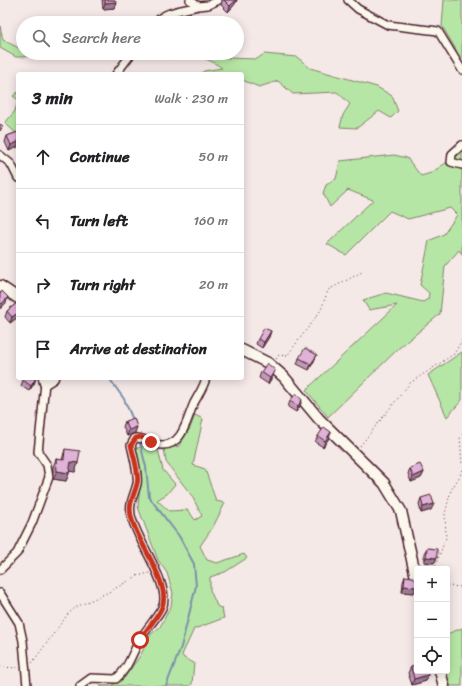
<!DOCTYPE html>
<html lang="en">
<head>
<meta charset="utf-8">
<style>
  body { margin:0; font-family:Sriracha,sans-serif; background:#f2f2f2; color:#202124 }
  .controls { position:absolute; right:12px; bottom:12px; display:grid; overflow:hidden; border-radius:4px; box-shadow:0 2px 10px #0003 }
  .controls button { width:36px; height:36px; display:grid; place-items:center; padding:0; border:0; border-bottom:1px solid #e0e0e0; background:#fff; color:#202124; font:20px sans-serif }
  .stop { position:absolute; width:12px; height:12px; margin:-9px; border:3px solid #c8321e; border-radius:50%; background:#fff }
  .stop.end { background:#c8321e; border-color:#fff; box-shadow:0 1px 4px #0008 }
  .list { margin:0; padding:0; list-style:none }
  h2 { display:flex; justify-content:space-between; align-items:center; height:52px; margin:0; padding:0 16px; font-size:17px }
  h2 small { font-size:13px; font-weight:400; color:#757577 }
  .list li { display:grid; grid-template-columns:26px 1fr auto; gap:12px; align-items:center; box-sizing:border-box; height:64px; padding:0 16px; border-top:1px solid #e0e0e0 }
  .list b { display:block; font-size:15px; white-space:nowrap }
  .list em { font-size:13px; font-style:normal; color:#757577 }
  .icon { flex:none; width:22px; height:22px; fill:none; stroke:currentColor; stroke-width:2; stroke-linecap:round; stroke-linejoin:round }
  .map { position:relative; flex:none; width:462px; height:686px; overflow:hidden }
  .search { position:absolute; background:#fff; box-shadow:0 2px 10px #0003; left:16px; top:16px; width:228px; height:44px; display:flex; align-items:center; gap:10px; box-sizing:border-box; padding:0 14px; border-radius:22px; color:#757577; font-size:15px }
  .panel { position:absolute; background:#fff; box-shadow:0 2px 10px #0003; left:16px; top:72px; width:228px; height:308px; border-radius:4px }
  .map>svg:first-child { display:block }
  .green { fill:#b6e6a5; stroke:#808268 }
  .lines { fill:none; stroke-linecap:round; stroke-linejoin:round }
  .stream { stroke:#7b90a9; stroke-width:2 }
  .street-casing { stroke:#4a1f2b; stroke-width:10 }
  .secondary-casing { stroke:#4a1f2b; stroke-width:13 }
  .path { stroke:#4a1f2b; stroke-width:1; stroke-dasharray:1 3; stroke-linecap:butt }
  .street { stroke:#fbf7ec; stroke-width:7 }
  .secondary { stroke:#fbf7ec; stroke-width:10 }
  .wall { fill:#c09aba; stroke:#4a1f2b }
  .shaded-wall { fill:#9c7d97; stroke:#4a1f2b }
  .building { fill:#dfb3d8; stroke:#4a1f2b }
  .route { stroke:#c8321e; stroke-width:5 }
</style>
</head>
<body>
<div class="map">
<svg width="462" height="686" viewBox="0 0 462 686">
  <rect width="100%" height="100%" fill="#f5e9e8"/>
  <filter id="ink" filterUnits="userSpaceOnUse"><feTurbulence type="fractalNoise" baseFrequency=".025" numOctaves="2"/><feDisplacementMap in="SourceGraphic" scale="8" xChannelSelector="R" yChannelSelector="G"/><feConvolveMatrix kernelMatrix="1 2 1 2 8 2 1 2 1" color-interpolation-filters="sRGB"/></filter>
  <g filter="url(#ink)">
    <!-- green -->
    <path class="green" d="M 444,0 L 462,0 L 462,60 L 442,26 Z
      M 0,26 L 3,40 L 19,48 L 23,49 L 23,53 L 49,53 L 49,56 L 16,57 L 0,48 Z
      M 169,53 L 217,53 L 226,58 L 257,59 L 264,54 L 297,57 L 310,68 L 377,87 L 392,96 L 398,111 L 391,118 L 379,111 L 357,128 L 340,127 L 343,115 L 350,104 L 337,92 L 293,94 L 278,81 L 259,87 L 242,80 L 242,74 L 200,74 L 204,71 L 222,68 C 201,53 192,57 168,59 Z
      M 18,92 L 18,135 L 5,123 L 15,111 L 18,100 L 13,96 Z
      M 462,152 L 462,254 L 459,250 L 445,266 L 440,314 L 399,348 L 328,417 L 306,390 L 397,305 L 369,310 L 363,300 L 386,293 L 423,302 L 428,299 L 429,293 L 420,285 L 429,241 L 444,234 L 457,215 L 450,208 L 408,219 L 390,211 L 346,255 L 327,244 L 373,200 L 348,190 L 330,207 L 323,193 L 326,185 L 336,179 L 340,161 L 394,155 L 407,158 L 421,176 L 431,173 Z
      M 462,352 L 462,400 L 447,417 L 428,375 Z
      M 195,415 L 203,419 L 193,465 L 205,469 L 216,501 L 225,503 L 213,527 L 200,546 L 207,560 L 217,563 L 244,554 L 247,558 L 225,572 L 210,577 L 210,590 L 217,606 L 222,609 L 224,618 L 194,629 L 182,655 L 184,658 L 194,663 L 192,684 L 190,686 L 100,686 L 111,686 L 124,678 L 140,656 L 151,634 L 160,627 L 171,606 L 173,593 L 167,573 L 158,560 L 138,507 L 141,474 L 135,449 L 146,445 L 158,450 L 163,470 L 175,484 L 167,494 L 157,500 L 169,511 L 188,510 L 195,520 L 202,516 L 192,496 L 166,462 L 164,449 L 179,446 L 190,428 Z
      M 462,628 L 462,686 L 448,686 L 444,671 L 447,671 L 447,634 Z"/>
    <g class="lines">
      <!-- stream -->
      <path class="stream" d="M 109,378 L 124,399 L 133,420
        M 140,443 L 146,467 L 149,497 L 179,536 L 194,564 L 196,586 L 181,647 L 166,686"/>
      <defs>
        <path id="street" d="M 190,0 L 198,6 L 208,5 L 219,0
          M 348,0 L 358,9 L 388,25 L 438,31 L 462,70
          M 156,23 C 162,11 186,10 198,6
          M 116,74 L 132,53
          M 462,145 L 452,154 L 451,162 L 462,165
          M 0,155 L 11,164 L 18,178
          M 0,570 L 17,553 L 32,523 L 49,477 L 47,465 L 38,452 L 45,383
          M 0,593 L 19,623 L 23,641 L 27,686
          M 80,686 L 91,678 L 116,679 C 129,668 132,652 141,638 C 147,628 156,619 162,608 C 173,587 135,538 131,515 C 129,502 134,496 137,484 C 139,475 133,454 131,445 L 135,438 C 145,437 152,445 162,445 C 183,446 187,418 194,403 C 198,395 204,387 206,378"/>
        <path id="secondary" d="M 0,286 L 18,298
          M 242,350 L 268,363 L 284,377 L 319,419 L 384,483 L 401,511 L 417,582
          M 44,378 L 45,383 L 53,378
          M 440,671 L 444,686"/>
      </defs>
      <!-- street casing -->
      <use href="#street" class="street-casing"/>
      <!-- secondary casing -->
      <use href="#secondary" class="secondary-casing"/>
      <!-- path -->
      <path class="path" d="M 276,359 L 279,355 L 287,356 L 321,310 L 328,290 L 364,271
        M 462,435 L 460,436 L 462,465
        M 360,446 L 410,383 L 454,354 L 462,340
        M 434,569 L 446,538 L 445,514 L 451,490 L 460,476 L 462,469
        M 447,586 L 462,587
        M 32,663 L 68,614 L 76,607 L 107,593 L 137,576 L 150,573
        M 0,667 L 18,668"/>
      <!-- street -->
      <use href="#street" class="street"/>
      <!-- secondary -->
      <use href="#secondary" class="secondary"/>
    </g>
    <!-- wall -->
    <path class="wall" d="M 102,0 L 115,0 L 114,8 L 103,9 Z
      M 222,0 L 237,0 L 235,4 L 228,12 L 221,5 Z
      M 18,132 L 9,151 L 5,142 L 7,136 Z
      M 18,302 L 18,317 L 10,323 L 5,317 L 7,311 Z
      M 271,331 L 269,337 L 262,348 L 256,344 L 258,339 Z
      M 299,358 L 314,361 L 309,370 L 297,364 Z
      M 275,370 L 273,376 L 268,384 L 259,378 L 261,372 Z
      M 36,378 L 34,384 L 29,391 L 21,386 L 23,380 Z
      M 290,401 L 300,406 L 296,412 L 288,407 Z
      M 125,421 L 135,433 L 127,436 L 123,427 Z
      M 318,436 L 329,438 L 323,447 L 315,442 Z
      M 65,449 L 78,463 L 75,472 L 70,471 L 66,481 L 53,479 L 53,467 L 56,459 L 62,460 Z
      M 410,468 L 424,472 L 421,478 L 411,482 L 408,474 Z
      M 421,498 L 431,510 L 421,513 L 419,504 Z
      M 427,548 L 437,558 L 434,563 L 424,562 L 424,553 Z
      M 405,576 L 414,593 L 402,592 L 403,582 Z
      M 411,667 L 428,675 L 426,681 L 412,685 L 408,673 Z"/>
    <!-- shaded-wall -->
    <path class="shaded-wall" d="M 236,0 L 237,0 L 235,4 L 228,12 L 230,6 Z
      M 116,2 L 114,8 L 103,9 L 105,3 Z
      M 18,142 L 18,147 L 9,151 L 11,145 Z
      M 8,297 L 6,303 L 0,309 L 2,304 Z
      M 18,313 L 18,317 L 10,323 L 12,317 Z
      M 271,331 L 269,337 L 262,348 L 264,342 Z
      M 317,355 L 314,361 L 309,370 L 311,364 Z
      M 275,370 L 273,376 L 268,384 L 270,378 Z
      M 36,378 L 34,384 L 29,391 L 31,386 Z
      M 302,400 L 300,406 L 296,412 L 298,406 Z
      M 137,427 L 135,433 L 127,436 L 129,430 Z
      M 331,432 L 329,438 L 323,447 L 325,441 Z
      M 71,462 L 78,463 L 75,472 L 68,471 Z
      M 57,471 L 69,473 L 66,481 L 53,479 Z
      M 424,472 L 421,478 L 411,482 L 413,477 Z
      M 434,504 L 431,510 L 421,513 L 423,507 Z
      M 426,557 L 437,558 L 434,563 L 424,562 Z
      M 404,586 L 416,587 L 414,593 L 402,592 Z
      M 428,675 L 426,681 L 412,685 L 414,679 Z"/>
    <!-- building -->
    <path class="building" d="M 105,0 L 115,0 L 116,2 L 105,3 Z
      M 224,0 L 236,0 L 230,6 Z
      M 0,124 L 3,126 L 0,131 Z
      M 18,132 L 18,142 L 11,145 L 7,136 Z
      M 2,291 L 8,297 L 2,304 L 0,302 L 0,294 Z
      M 18,302 L 18,313 L 12,317 L 7,311 Z
      M 264,328 L 271,331 L 264,342 L 258,339 Z
      M 305,348 L 317,355 L 311,364 L 299,358 Z
      M 267,363 L 275,370 L 270,378 L 261,372 Z
      M 25,378 L 36,378 L 31,386 L 23,380 Z
      M 296,393 L 302,400 L 298,406 L 290,401 Z
      M 134,418 L 137,427 L 129,430 L 125,421 Z
      M 324,427 L 331,432 L 325,441 L 318,436 Z
      M 65,449 L 80,451 L 78,463 L 71,462 L 69,473 L 57,471 L 56,459 L 64,460 Z
      M 420,464 L 424,472 L 413,477 L 410,468 Z
      M 431,495 L 434,504 L 423,507 L 421,498 Z
      M 427,548 L 437,549 L 437,558 L 426,557 Z
      M 405,576 L 413,577 L 417,582 L 416,587 L 404,586 Z
      M 417,665 L 417,671 L 427,671 L 428,675 L 414,679 L 411,667 Z"/>
  </g>
  <g class="lines" filter="url(#ink)">
    <!-- route -->
    <path class="route" d="M 140,640 C 146,629 158,618 162,607 C 172,584 135,539 131,516 C 128,503 134,496 137,484 C 140,475 133,455 131,445 L 136,438 L 141,437 L 151,442"/>
  </g>
</svg>
<div class="controls">
<button>+</button>
<button>−</button>
<button><svg class="icon" aria-label="locate" viewBox="0 0 24 24"><circle cx="12" cy="12" r="6"/><path d="M12 2v4M12 18v4M2 12h4M18 12h4"/></svg></button>
</div>
<div class="stop" style="left:140px;top:640px"></div>
<div class="stop end" style="left:151px;top:442px"></div>
<div class="search"><svg class="icon" aria-label="search" viewBox="0 0 24 24"><circle cx="10" cy="10" r="6"/><path d="M15 15l6 6"/></svg>Search here</div>
<section class="panel">
<h2>3 min<small>Walk · 230 m</small></h2>
<ul class="list">
<li><svg class="icon" aria-label="ahead" viewBox="0 0 24 24"><path d="M12 20V5M6 11l6-6 6 6"/></svg><div><b>Continue</b></div><em>50 m</em></li>
<li><svg class="icon" aria-label="left" viewBox="0 0 24 24"><path d="M17 20v-9H6M10 6l-5 5 5 5"/></svg><div><b>Turn left</b></div><em>160 m</em></li>
<li><svg class="icon" aria-label="right" viewBox="0 0 24 24"><path d="M7 20v-9h11M14 6l5 5-5 5"/></svg><div><b>Turn right</b></div><em>20 m</em></li>
<li><svg class="icon" aria-label="arrive" viewBox="0 0 24 24"><path d="M6 21V4h12l-3 4 3 4H6"/></svg><div><b>Arrive at destination</b></div></li>
</ul>
</section>
</div>
</body>
</html>
